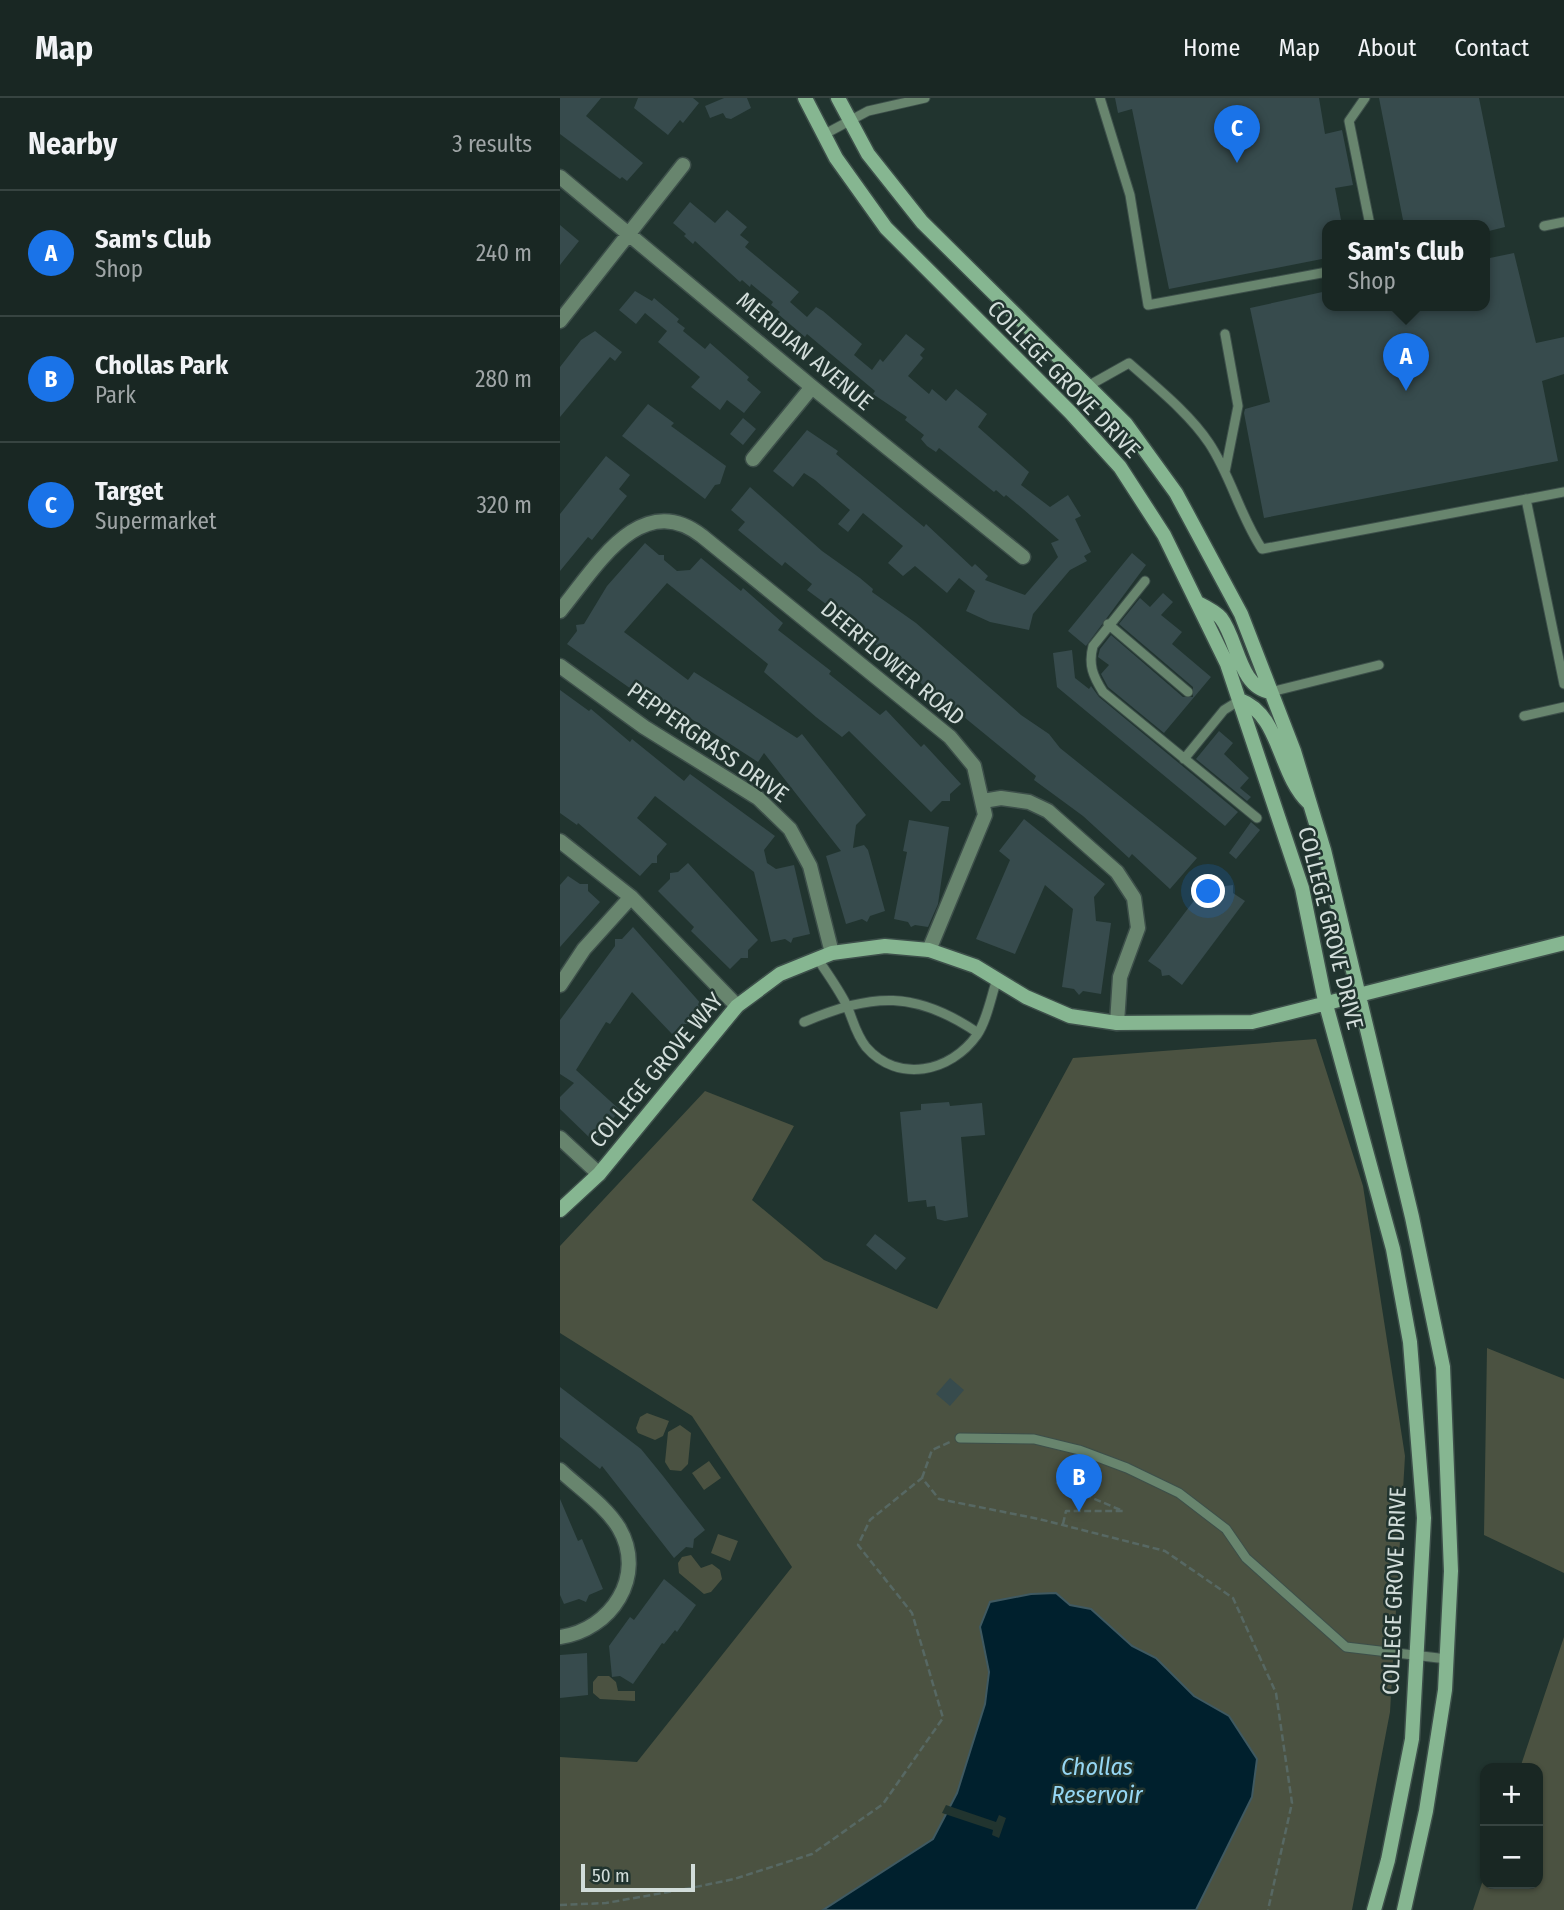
<!DOCTYPE html>
<html lang="en">
<head>
<meta charset="utf-8">
<style>
  body { margin:0; font-family:"Fira Sans Condensed",sans-serif; background:#222f2b; color:#f1f3f6 }
  .controls { position:absolute; right:21px; bottom:21px; display:grid; overflow:hidden; border-radius:14px; box-shadow:0 2px 5px #0004 }
  .controls button { width:63px; height:63px; display:grid; place-items:center; padding:0; border:0; border-bottom:2px solid #374441; background:#192723; color:#f1f3f6; font:35px sans-serif }
  .scale { position:absolute; left:21px; bottom:18px; width:114px; box-sizing:border-box; padding-left:7px; border:4px solid #d2ddda; border-top:0; font-size:19px; line-height:24px; white-space:nowrap; color:#d2ddda; -webkit-text-stroke:5px #21342f; paint-order:stroke }
  .you { position:absolute; left:649px; top:794px; width:24px; height:24px; margin:-18px; border:5px solid #fff; border-radius:50%; background:#1a73e8; box-shadow:0 0 0 10px #1a73e833 }
  .badge { display:grid; place-items:center; width:46px; height:46px; border-radius:50%; background:#1a73e8; color:#fff; font-size:23px; font-weight:700 }
  .pin { position:absolute; translate:-50% -58px; filter:drop-shadow(0 2px 4px #0008) }
  .pin::after { content:''; position:absolute; top:37px; width:24px; height:21px; background:inherit; clip-path:polygon(0 0,100% 0,50% 100%) }
  .popup { position:absolute; left:762px; top:122px; width:168px; height:91px; box-sizing:border-box; display:grid; place-content:center; border-radius:14px; background:#192723; filter:drop-shadow(0 2px 5px #0005); font-size:23px; white-space:nowrap; color:#9fa5a6 }
  .popup b { font-size:26px; color:#f1f3f6 }
  .popup::after { content:''; position:absolute; left:50%; top:100%; margin-left:-14px; border:14px solid transparent; border-top-color:#192723 }
  .list { margin:0; padding:0; list-style:none }
  h2 { display:flex; justify-content:space-between; align-items:center; height:91px; margin:0; padding:0 28px; font-size:30px }
  h2 small { font-size:23px; font-weight:400; color:#9fa5a6 }
  .list li { display:grid; grid-template-columns:46px 1fr auto; gap:21px; align-items:center; box-sizing:border-box; height:126px; padding:0 28px; border-top:2px solid #374441 }
  .list b { display:block; font-size:26px; white-space:nowrap }
  .list p { margin:0; font-size:23px; white-space:nowrap; color:#9fa5a6 }
  .list em { font-size:23px; font-style:normal; color:#9fa5a6 }
  .map { position:relative; flex:none; width:1004px; height:1812px; overflow:hidden }
  header { display:flex; align-items:center; gap:42px; box-sizing:border-box; height:98px; padding:0 35px; background:#192723; border-bottom:2px solid #374441 }
  header strong { font-size:33px }
  nav { display:flex; gap:38px; margin-inline-start:auto; font-size:24px }
  main { display:flex }
  aside { flex:1; background:#192723 }
  .map>svg:first-child { display:block }
  .green { fill:#4b5241 }
  .water { fill:#00202d; stroke:#3f5961; stroke-width:2 }
  .pier { fill:#21342f }
  .building { fill:#374b4d }
  .lines { fill:none; stroke-linecap:round; stroke-linejoin:round }
  .lane-casing { stroke:#3d4f4a; stroke-width:11 }
  .street-casing { stroke:#3d4f4a; stroke-width:17 }
  .secondary-casing { stroke:#3d4f4a; stroke-width:17 }
  .path { stroke:#576863; stroke-width:2.5; stroke-dasharray:7 3.5; stroke-linecap:butt }
  .lane { stroke:#68856e; stroke-width:9 }
  .street { stroke:#68856e; stroke-width:14 }
  .secondary { stroke:#86b691; stroke-width:14 }
  .labels { text-anchor:middle; stroke-width:5; stroke-linejoin:round; paint-order:stroke }
  .street-label { font-size:23px; fill:#d2ddda; stroke:#21342f }
  .water-label { font-size:24px; font-style:italic; fill:#96d7f4; stroke:#21342f }
</style>
</head>
<body>
<header>
<strong>Map</strong>
<nav><a>Home</a><a>Map</a><a>About</a><a>Contact</a></nav>
</header>
<main>
<aside>
<h2>Nearby<small>3 results</small></h2>
<ul class="list">
<li><span class="badge">A</span><div><b>Sam's Club</b><p>Shop</p></div><em>240 m</em></li>
<li><span class="badge">B</span><div><b>Chollas Park</b><p>Park</p></div><em>280 m</em></li>
<li><span class="badge">C</span><div><b>Target</b><p>Supermarket</p></div><em>320 m</em></li>
</ul>
</aside>
<div class="map">
<svg width="1004" height="1812" viewBox="0 0 1004 1812">
  <rect width="100%" height="100%" fill="#21342f"/>
  <!-- green -->
  <path class="green" d="M 756,941 L 803,1088 L 845,1358 L 830,1614 L 792,1812 L 0,1812 L 0,1659 L 77,1664 L 232,1469 L 132,1318 L 0,1235 L 0,1148 L 145,993 L 234,1028 L 192,1102 L 264,1162 L 377,1211 L 513,960 Z
    M 927,1250 L 1004,1281 L 1004,1475 L 924,1437 Z
    M 87,1315 L 109,1323 L 103,1338 L 95,1342 L 78,1335 L 76,1330 L 80,1319 Z
    M 120,1327 L 131,1335 L 128,1366 L 121,1373 L 110,1372 L 105,1364 L 108,1334 Z
    M 149,1363 L 161,1380 L 144,1392 L 132,1375 Z
    M 158,1436 L 178,1443 L 170,1463 L 151,1455 Z
    M 131,1457 L 141,1470 L 152,1466 L 160,1472 L 162,1481 L 151,1494 L 144,1496 L 119,1475 L 118,1465 L 122,1459 Z
    M 1004,1539 L 1004,1812 L 913,1812 L 925,1776 L 925,1786 L 978,1786 L 978,1670 L 960,1670 Z
    M 38,1578 L 49,1578 L 56,1584 L 58,1593 L 75,1593 L 75,1603 L 40,1601 L 33,1595 L 33,1584 Z"/>
  <!-- water -->
  <path class="water" d="M 496,1495 L 510,1507 L 531,1511 L 572,1548 L 596,1560 L 634,1598 L 669,1618 L 697,1661 L 692,1699 L 636,1812 L 263,1812 L 373,1741 L 397,1695 L 425,1606 L 429,1574 L 420,1529 L 430,1504 L 471,1496 Z"/>
  <!-- pier -->
  <path class="pier" d="M 386,1707 L 436,1724 L 439,1717 L 446,1720 L 439,1740 L 432,1737 L 433,1732 L 382,1715 Z"/>
  <!-- building -->
  <path class="building" d="M 0,0 L 41,0 L 26,18 L 83,65 L 67,83 L 62,79 L 60,81 L 0,36 Z
    M 78,0 L 133,0 L 139,5 L 123,25 L 120,22 L 108,37 L 74,10 Z
    M 164,0 L 187,0 L 191,10 L 171,21 L 166,20 L 163,15 L 150,20 L 145,8 Z
    M 555,0 L 759,0 L 765,36 L 782,32 L 793,87 L 775,90 L 782,127 L 767,127 L 767,160 L 609,191 L 572,11 L 558,15 Z
    M 819,0 L 919,0 L 945,129 L 925,134 L 925,127 L 844,127 Z
    M 130,104 L 155,125 L 167,112 L 187,129 L 180,137 L 189,144 L 185,149 L 239,194 L 230,204 L 247,219 L 256,209 L 263,213 L 302,246 L 294,257 L 312,272 L 320,261 L 323,264 L 346,236 L 365,251 L 360,257 L 363,260 L 348,278 L 369,296 L 372,291 L 386,303 L 396,291 L 427,316 L 418,329 L 469,374 L 461,387 L 490,409 L 508,397 L 521,418 L 515,421 L 531,454 L 524,458 L 527,463 L 510,472 L 493,492 L 473,516 L 469,532 L 430,524 L 406,513 L 415,493 L 399,480 L 387,495 L 355,468 L 343,478 L 328,465 L 343,448 L 303,415 L 288,434 L 278,426 L 290,412 L 255,382 L 244,375 L 233,389 L 213,373 L 247,332 L 278,353 L 276,356 L 364,429 L 366,426 L 412,469 L 415,466 L 428,478 L 425,482 L 465,497 L 498,459 L 491,445 L 499,442 L 463,411 L 446,397 L 444,399 L 436,392 L 434,394 L 379,350 L 376,354 L 367,348 L 361,341 L 364,337 L 345,322 L 347,319 L 313,296 L 315,293 L 247,236 L 245,239 L 218,216 L 220,214 L 211,207 L 213,204 L 191,186 L 190,189 L 182,182 L 180,184 L 135,143 L 133,146 L 124,138 L 126,136 L 113,125 Z
    M 0,127 L 19,143 L 0,167 Z
    M 954,155 L 976,245 L 1004,239 L 1004,276 L 982,283 L 998,363 L 704,420 L 684,315 L 685,311 L 710,304 L 690,210 L 767,193 L 767,207 L 925,207 L 925,161 Z
    M 75,193 L 92,203 L 94,200 L 119,221 L 117,224 L 125,230 L 123,233 L 145,251 L 150,245 L 189,279 L 187,282 L 201,294 L 184,315 L 167,302 L 160,312 L 131,289 L 140,279 L 98,244 L 107,233 L 85,215 L 76,226 L 59,212 Z
    M 35,233 L 62,254 L 55,263 L 50,259 L 0,319 L 0,269 L 21,242 Z
    M 88,306 L 114,325 L 111,328 L 166,368 L 160,386 L 155,387 L 145,401 L 62,338 Z
    M 183,320 L 196,331 L 183,347 L 170,336 Z
    M 46,358 L 70,377 L 59,391 L 67,398 L 32,442 L 28,439 L 0,473 L 0,416 Z
    M 190,389 L 262,453 L 300,480 L 313,491 L 312,494 L 356,525 L 461,617 L 489,636 L 500,650 L 637,760 L 610,791 L 572,756 L 569,760 L 523,718 L 474,682 L 476,678 L 382,601 L 380,603 L 332,558 L 286,526 L 289,523 L 247,492 L 252,486 L 225,464 L 222,468 L 178,432 L 185,424 L 171,412 Z
    M 85,445 L 99,457 L 104,457 L 104,462 L 117,473 L 130,472 L 141,460 L 181,493 L 183,490 L 223,525 L 218,532 L 271,573 L 269,576 L 320,617 L 326,612 L 361,649 L 364,646 L 401,686 L 390,696 L 390,703 L 382,703 L 371,714 L 289,633 L 282,639 L 256,619 L 204,574 L 208,566 L 107,485 L 64,534 L 128,582 L 134,574 L 237,640 L 242,636 L 306,717 L 296,727 L 293,750 L 304,747 L 308,752 L 325,813 L 310,818 L 307,824 L 302,821 L 286,826 L 266,758 L 281,753 L 204,655 L 198,664 L 99,600 L 94,607 L 7,546 L 17,533 L 16,527 L 24,526 L 47,488 Z
    M 572,455 L 586,467 L 526,548 L 508,533 Z
    M 603,495 L 613,504 L 601,517 L 622,534 L 612,546 L 651,579 L 604,635 L 548,589 L 541,576 L 549,567 L 538,559 L 540,551 L 551,537 L 623,599 L 633,599 L 633,589 L 559,526 L 580,500 L 590,509 Z
    M 512,552 L 515,580 L 529,591 L 531,588 L 539,599 L 678,714 L 665,728 L 497,589 L 493,555 Z
    M 0,592 L 29,613 L 31,611 L 70,644 L 72,641 L 124,683 L 130,676 L 215,738 L 204,752 L 207,765 L 216,771 L 234,767 L 250,836 L 233,840 L 231,845 L 225,841 L 211,844 L 194,774 L 95,698 L 77,720 L 107,746 L 97,758 L 97,765 L 92,765 L 80,778 L 18,725 L 17,727 L 0,715 Z
    M 659,633 L 673,645 L 664,656 L 689,680 L 680,690 L 691,699 L 687,703 L 636,661 Z
    M 464,721 L 545,786 L 534,799 L 536,823 L 551,825 L 541,896 L 523,893 L 519,897 L 514,891 L 502,889 L 513,811 L 485,787 L 455,856 L 416,841 L 450,762 L 439,753 Z
    M 349,722 L 389,729 L 378,806 L 368,829 L 355,827 L 351,829 L 348,824 L 334,821 L 347,754 L 343,753 Z
    M 691,724 L 700,732 L 676,761 L 669,755 Z
    M 128,765 L 198,842 L 188,852 L 188,860 L 181,860 L 170,871 L 131,833 L 134,829 L 98,793 L 110,781 L 110,775 L 118,774 Z
    M 8,778 L 20,786 L 28,786 L 28,793 L 40,804 L 0,849 L 0,787 Z
    M 652,779 L 665,788 L 673,787 L 673,795 L 685,803 L 622,887 L 609,877 L 602,878 L 601,872 L 588,863 Z
    M 73,829 L 143,908 L 132,919 L 132,926 L 124,926 L 112,936 L 72,894 L 50,926 L 46,924 L 16,972 L 60,1012 L 51,1023 L 51,1031 L 44,1031 L 33,1043 L 0,1011 L 0,999 L 14,985 L 0,976 L 0,922 L 55,848 L 55,841 L 62,841 Z
    M 389,1004 L 390,1008 L 422,1005 L 425,1037 L 401,1039 L 408,1119 L 385,1123 L 377,1121 L 375,1108 L 367,1109 L 366,1102 L 348,1104 L 340,1014 L 361,1012 L 361,1006 Z
    M 315,1136 L 346,1160 L 336,1172 L 306,1147 Z
    M 390,1280 L 404,1292 L 390,1308 L 376,1296 Z
    M 0,1289 L 81,1351 L 103,1378 L 145,1432 L 134,1441 L 133,1450 L 126,1449 L 114,1460 L 42,1368 L 40,1371 L 0,1339 Z
    M 0,1401 L 18,1443 L 22,1441 L 43,1491 L 29,1497 L 26,1504 L 19,1501 L 4,1506 L 0,1497 Z
    M 104,1481 L 136,1507 L 117,1534 L 115,1532 L 104,1546 L 102,1545 L 73,1586 L 60,1578 L 52,1579 L 49,1548 L 70,1519 L 74,1522 Z
    M 27,1555 L 28,1597 L 0,1600 L 0,1557 Z"/>
  <g class="lines">
    <defs>
      <path id="lane" d="M 540,0 L 570,97 L 588,207 L 767,174
        M 805,0 L 789,23 L 810,127
        M 263,37 L 308,13 L 365,0
        M 984,128 L 1004,124
        M 528,288 L 569,265 C 596,289 629,315 649,345 C 671,378 680,418 702,451 L 1004,394
        M 665,374 L 678,308 L 665,236
        M 966,401 L 1004,586
        M 585,483 L 533,548 C 528,567 533,578 543,594 L 697,720
        M 548,526 L 628,594
        M 711,594 L 819,567
        M 964,618 L 1004,609
        M 624,661 L 664,612 L 680,602
        M 257,860 C 267,875 278,890 286,906 C 293,921 295,935 306,949 C 338,986 391,974 417,937 C 427,922 431,899 437,881
        M 244,924 C 313,895 355,892 418,935
        M 400,1340 L 474,1341 L 519,1352 L 567,1370 L 619,1395 L 666,1431 L 686,1460 L 786,1549 L 887,1561"/>
      <path id="street" d="M 0,79 L 252,289 L 463,459
        M 0,223 L 123,67
        M 193,361 L 252,289
        M 0,513 C 35,471 80,390 142,438 L 390,639 L 414,668 L 425,717 L 369,852
        M 0,568 L 84,629 L 198,700 L 230,731 L 250,768 L 272,855
        M 423,703 L 441,700 L 469,704 L 488,713 L 557,774 L 574,800 L 578,830 L 560,879 L 557,925
        M 0,743 L 71,799 L 177,908
        M 0,887 L 24,851 L 71,799
        M 0,1040 L 39,1076
        M 0,1372 C 19,1390 45,1407 59,1430 C 87,1478 51,1532 0,1539"/>
      <path id="secondary" d="M 245,0 L 276,60 L 326,130 L 511,315 L 560,369 L 604,437 L 667,566 L 742,790 L 765,903 L 833,1151 L 850,1244 L 864,1420 L 852,1641 L 828,1762 L 814,1812
        M 278,0 L 308,56 L 362,124 L 566,326 L 616,395 L 681,516 L 734,653 L 764,752 L 852,1119 L 883,1269 L 891,1473 L 885,1592 L 866,1713 L 844,1812
        M 638,505 C 646,509 656,514 661,520 C 678,542 679,590 711,594
        M 680,602 C 721,617 718,676 749,705
        M 0,1112 L 39,1076 L 177,908 L 220,876 L 272,855 L 325,848 L 369,852 L 415,868 L 466,899 L 510,918 L 557,925 L 692,924 L 1004,845"/>
    </defs>
    <!-- lane casing -->
    <use href="#lane" class="lane-casing"/>
    <!-- street casing -->
    <use href="#street" class="street-casing"/>
    <!-- secondary casing -->
    <use href="#secondary" class="secondary-casing"/>
    <!-- path -->
    <path class="path" d="M 362,1380 L 372,1352 L 390,1344
      M 503,1426 L 506,1413 L 563,1413 L 497,1385 L 536,1385 L 517,1379 L 524,1365
      M 0,1807 L 46,1805 L 131,1790 L 174,1781 L 252,1756 L 323,1706 L 383,1620 L 352,1515 L 298,1447 L 310,1422 L 362,1380 L 379,1401 L 479,1421 L 605,1453 L 673,1500 L 716,1595 L 732,1705 L 708,1812"/>
    <!-- lane -->
    <use href="#lane" class="lane"/>
    <!-- street -->
    <use href="#street" class="street"/>
    <!-- secondary -->
    <use href="#secondary" class="secondary"/>
  </g>
  <g class="labels">
    <!-- street labels -->
    <g class="street-label">
      <text transform="translate(245 253) rotate(40)" y="8">MERIDIAN AVENUE</text>
      <text transform="translate(504 281) rotate(46)" y="8">COLLEGE GROVE DRIVE</text>
      <text transform="translate(333 565) rotate(40)" y="8">DEERFLOWER ROAD</text>
      <text transform="translate(148 644) rotate(35)" y="8">PEPPERGRASS DRIVE</text>
      <text transform="translate(771 830) rotate(76)" y="8">COLLEGE GROVE DRIVE</text>
      <text transform="translate(96 972) rotate(-50)" y="8">COLLEGE GROVE WAY</text>
      <text transform="translate(834 1493) rotate(-88)" y="8">COLLEGE GROVE DRIVE</text>
    </g>
    <!-- water labels -->
    <g class="water-label">
      <text x="537" y="1677">Chollas<tspan x="537" dy="28">Reservoir</tspan></text>
    </g>
  </g>
</svg>
<div class="controls">
<button>+</button>
<button>−</button>
</div>
<div class="scale">50 m</div>
<div class="you"></div>
<div class="pin badge" style="left:846px;top:293px">A</div>
<div class="popup"><b>Sam's Club</b>Shop</div>
<div class="pin badge" style="left:519px;top:1414px">B</div>
<div class="pin badge" style="left:677px;top:65px">C</div>
</div>
</main>
</body>
</html>
